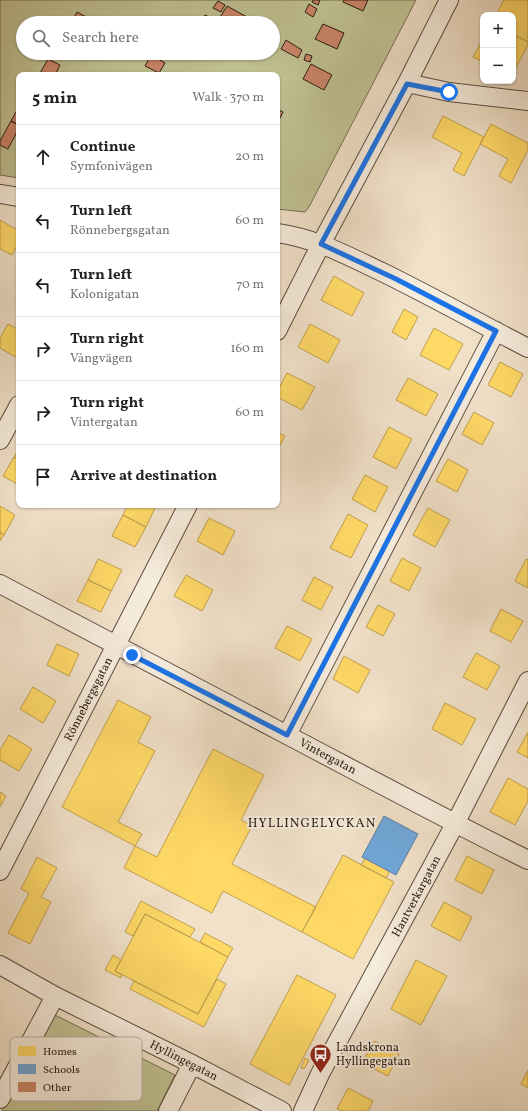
<!DOCTYPE html>
<html lang="en">
<head>
<meta charset="utf-8">
<style>
  body { margin:0; font-family:Vollkorn,serif; background:#f6f6f6; color:#222 }
  .controls { position:absolute; right:12px; top:12px; display:grid; overflow:hidden; border-radius:8px; box-shadow:0 1px 3px #0004 }
  .controls button { width:36px; height:36px; display:grid; place-items:center; padding:0; border:0; border-bottom:1px solid #e0e0e0; background:#fff; color:#222; font:20px sans-serif }
  .stop { position:absolute; width:12px; height:12px; margin:-9px; border:3px solid #1a73e8; border-radius:50%; background:#fff }
  .stop.end { background:#1a73e8; border-color:#fff; box-shadow:0 1px 4px #0008 }
  .list { margin:0; padding:0; list-style:none }
  h2 { display:flex; justify-content:space-between; align-items:center; height:52px; margin:0; padding:0 16px; font-size:17px }
  h2 small { font-size:13px; font-weight:400; color:#767676 }
  .list li { display:grid; grid-template-columns:26px 1fr auto; gap:12px; align-items:center; box-sizing:border-box; height:64px; padding:0 16px; border-top:1px solid #e0e0e0 }
  .list b { display:block; font-size:15px; white-space:nowrap }
  .list p { margin:0; font-size:13px; white-space:nowrap; color:#767676 }
  .list em { font-size:13px; font-style:normal; color:#767676 }
  .icon { flex:none; width:22px; height:22px; fill:none; stroke:currentColor; stroke-width:2; stroke-linecap:round; stroke-linejoin:round }
  .map { position:relative; flex:none; width:528px; height:1111px; overflow:hidden }
  .search { position:absolute; background:#fff; box-shadow:0 1px 3px #0004; left:16px; top:16px; width:264px; height:44px; display:flex; align-items:center; gap:10px; box-sizing:border-box; padding:0 14px; border-radius:22px; color:#767676; font-size:15px }
  .panel { position:absolute; background:#fff; box-shadow:0 1px 3px #0004; left:16px; top:72px; width:264px; height:436px; border-radius:8px }
  .map>svg:first-child { display:block }
  .green { fill:#c0c193; stroke:#746e53; fill-rule:evenodd }
  .homes { fill:#ffd966; stroke:#bfa04d }
  .schools { fill:#6fa8dc; stroke:#5a7ea0 }
  .building { fill:#ca8569; stroke:#291b13 }
  .lines { fill:none; stroke-linecap:round; stroke-linejoin:round }
  .minor-casing { stroke:#5b4c40; stroke-width:20 }
  .minor { stroke:#f6ecdc; stroke-width:18 }
  .route { stroke:#1a73e8; stroke-width:5 }
  .labels { text-anchor:middle; stroke-width:4; stroke-linejoin:round; paint-order:stroke }
  .street-label { font-size:12px; fill:#291b13; stroke:#f6ecdc }
  .poi-label { font-size:12px; fill:#291b13; stroke:#f6ecdc; text-anchor:start }
  .neighbourhood-label { font-size:13px; letter-spacing:1px; fill:#291b13; stroke:#f6ecdc }
  .key { fill:#f6ecdc; stroke:#b8ada0; stroke-width:1 }
  .key-label { font-size:11px; fill:#291b13 }
</style>
</head>
<body>
<div class="map">
<svg width="528" height="1111" viewBox="0 0 528 1111">
  <rect width="100%" height="100%" fill="#f1e1c9"/>
  <filter id="stains"><feTurbulence type="fractalNoise" baseFrequency=".005" numOctaves="4"/><feColorMatrix values="0 0 0 0 .2 0 0 0 0 .09 0 0 0 0 .02 0 0 0 .5 -.17"/></filter>
  <radialGradient id="worn" r=".72"><stop offset=".6" stop-color="#630" stop-opacity="0"/><stop offset="1" stop-color="#630" stop-opacity=".3"/></radialGradient>
  <!-- green -->
  <path class="green" d="M 0,0 L 416,0 L 309,207 L 305,212 L 277,209 L 277,75 L 19,75 L 19,178 L 0,175 ZM 23,23 L 273,23 L 273,53 L 23,53 Z
    M 53,1014 L 175,1075 L 157,1111 L 2,1111 Z"/>
  <!-- homes -->
  <path class="homes" d="M 504,0 L 528,0 L 528,42 L 513,34 L 513,15 L 496,15 Z
    M 513,34 L 528,42 L 528,45 L 513,73 Z
    M 483,39 L 483,62 L 473,57 Z
    M 443,116 L 484,137 L 464,176 L 453,170 L 462,153 L 432,137 Z
    M 491,124 L 528,143 L 528,150 L 511,183 L 499,176 L 508,159 L 480,144 Z
    M 0,220 L 19,231 L 19,242 L 12,255 L 0,249 Z
    M 334,276 L 364,293 L 352,316 L 321,300 Z
    M 404,309 L 418,317 L 406,340 L 392,332 Z
    M 8,324 L 19,330 L 19,359 L 0,348 L 0,338 Z
    M 310,324 L 340,340 L 328,363 L 298,347 Z
    M 434,328 L 463,344 L 449,370 L 420,355 Z
    M 500,362 L 523,374 L 511,397 L 488,385 Z
    M 287,373 L 315,387 L 302,410 L 277,397 L 277,392 Z
    M 408,378 L 438,394 L 426,416 L 396,400 Z
    M 474,412 L 494,423 L 482,445 L 462,434 Z
    M 389,427 L 412,439 L 396,469 L 373,457 Z
    M 277,432 L 285,436 L 277,451 Z
    M 19,449 L 19,460 L 14,457 Z
    M 14,457 L 19,460 L 19,485 L 3,476 Z
    M 448,459 L 468,470 L 457,492 L 436,481 Z
    M 365,475 L 388,487 L 375,512 L 352,499 Z
    M 128,505 L 154,505 L 156,506 L 146,527 L 123,515 Z
    M 0,506 L 15,515 L 4,535 L 0,532 Z
    M 428,508 L 450,520 L 435,547 L 413,535 Z
    M 348,514 L 368,525 L 351,558 L 330,548 Z
    M 123,515 L 146,527 L 135,547 L 112,536 Z
    M 209,518 L 235,531 L 223,555 L 197,541 Z
    M 0,532 L 4,535 L 0,541 Z
    M 402,558 L 421,568 L 409,591 L 390,581 Z
    M 98,559 L 122,570 L 111,591 L 88,580 Z
    M 526,559 L 528,560 L 528,588 L 515,581 Z
    M 186,575 L 213,590 L 202,611 L 174,596 Z
    M 314,577 L 333,587 L 321,610 L 302,600 Z
    M 88,580 L 111,591 L 101,612 L 77,601 Z
    M 378,605 L 395,614 L 383,636 L 366,627 Z
    M 501,609 L 523,621 L 511,642 L 490,631 Z
    M 287,626 L 312,639 L 300,661 L 275,648 Z
    M 57,644 L 79,654 L 69,676 L 47,665 Z
    M 476,653 L 500,666 L 487,690 L 463,677 Z
    M 344,656 L 370,670 L 358,693 L 333,679 Z
    M 33,687 L 56,701 L 43,723 L 20,709 Z
    M 118,700 L 151,717 L 138,742 L 155,751 L 118,822 L 142,834 L 135,846 L 62,807 Z
    M 445,703 L 476,719 L 462,745 L 432,729 Z
    M 528,732 L 528,758 L 517,752 Z
    M 9,735 L 32,749 L 19,771 L 0,760 L 0,750 Z
    M 213,749 L 264,775 L 241,820 L 252,826 L 232,864 L 316,907 L 302,932 L 223,891 L 212,913 L 124,868 L 135,846 L 157,857 Z
    M 508,778 L 528,789 L 528,801 L 515,825 L 490,812 Z
    M 0,792 L 6,796 L 0,807 Z
    M 343,855 L 394,882 L 353,959 L 302,932 Z
    M 467,856 L 494,870 L 482,894 L 455,880 Z
    M 37,857 L 57,868 L 41,897 L 51,902 L 30,944 L 8,933 L 29,893 L 21,889 Z
    M 365,858 L 390,871 L 386,878 L 361,865 Z
    M 141,901 L 195,929 L 190,937 L 145,914 L 133,936 L 125,932 Z
    M 444,902 L 472,917 L 460,941 L 431,926 Z
    M 145,914 L 228,957 L 198,1014 L 115,971 Z
    M 205,933 L 233,948 L 228,957 L 200,942 Z
    M 113,955 L 121,960 L 115,971 L 122,975 L 121,978 L 105,970 Z
    M 416,960 L 447,976 L 421,1025 L 391,1009 Z
    M 297,975 L 336,995 L 289,1085 L 250,1064 Z
    M 217,979 L 226,984 L 204,1027 L 130,989 L 134,981 L 198,1014 Z
    M 374,1041 L 399,1054 L 388,1076 L 362,1063 Z
    M 305,1058 L 309,1060 L 304,1069 L 301,1068 Z
    M 528,1070 L 528,1088 L 521,1084 Z
    M 348,1088 L 373,1101 L 368,1111 L 342,1111 L 337,1109 Z"/>
  <!-- schools -->
  <path class="schools" d="M 384,816 L 418,834 L 396,875 L 362,857 Z"/>
  <!-- building -->
  <path class="building" d="M 313,0 L 320,0 L 318,5 L 312,2 Z
    M 344,0 L 368,0 L 363,11 L 343,2 Z
    M 218,1 L 225,5 L 221,12 L 213,8 Z
    M 309,4 L 317,9 L 313,17 L 305,12 Z
    M 227,6 L 247,17 L 244,23 L 226,23 L 219,19 Z
    M 77,12 L 88,18 L 86,23 L 71,23 Z
    M 205,15 L 215,20 L 213,23 L 200,23 Z
    M 323,24 L 344,33 L 337,49 L 315,39 Z
    M 286,40 L 302,50 L 298,58 L 281,49 Z
    M 306,54 L 312,56 L 310,62 L 304,60 Z
    M 151,55 L 165,63 L 159,73 L 145,66 Z
    M 48,59 L 60,65 L 55,75 L 39,75 Z
    M 311,64 L 332,75 L 324,90 L 303,79 Z
    M 277,109 L 283,112 L 277,124 Z
    M 16,112 L 19,114 L 19,125 L 11,121 Z
    M 11,121 L 19,125 L 19,128 L 8,149 L 0,145 L 0,141 Z"/>
  <g class="lines">
    <defs>
      <path id="minor" d="M 407,83 L 449,92 L 528,101
        M 0,194 L 19,197
        M 277,233 C 315,238 348,256 382,272 C 431,296 479,323 528,348
        M 277,331 L 321,244 L 407,83 L 449,0
        M 0,440 L 19,405
        M 0,584 C 95,635 191,685 287,735 C 367,777 447,820 528,860
        M 287,735 L 496,331
        M 0,871 L 188,505
        M 0,965 L 55,996 L 192,1064 L 282,1111
        M 0,1099 L 55,996
        M 168,1111 L 192,1064
        M 303,1111 L 320,1074 L 455,824 L 528,681"/>
    </defs>
    <!-- minor casing -->
    <use href="#minor" class="minor-casing"/>
    <!-- minor -->
    <use href="#minor" class="minor"/>
  </g>
  <g class="lines">
    <!-- route -->
    <path class="route" d="M 132,655 L 287,735 L 496,331 L 396,279 L 321,244 L 407,84 L 449,92"/>
  </g>
  <!-- icons -->
  <defs>
    <symbol id="bus-pin" viewBox="-11 -11 22 30"><path d="M0 17L-7.5 6A9.5 9.5 0 1 1 7.5 6Z" fill="#8f2418" stroke="#f6ecdc"/><path d="M-5-6H5V4H4V6H2V4H-2V6H-4V4H-5ZM-3.5-4V0h7V-4ZM-3.5 1.2v1.5H-2V1.2ZM2 1.2v1.5H3.5V1.2Z" fill="#fff"/></symbol>
  </defs>
  <g fill-rule="evenodd">
    <use href="#bus-pin" x="308" y="1042" width="25" height="34"/>
  </g>
  <g class="labels">
    <!-- street labels -->
    <g class="street-label">
      <text transform="translate(88 699) rotate(-63)" y="4">Rönnebergsgatan</text>
      <text transform="translate(328 756) rotate(28)" y="4">Vintergatan</text>
      <text transform="translate(416 896) rotate(-62)" y="4">Hantverkargatan</text>
      <text transform="translate(184 1060) rotate(27)" y="4">Hyllingegatan</text>
    </g>
    <!-- poi labels -->
    <g class="poi-label">
      <text x="336" y="1051">Landskrona<tspan x="336" dy="14">Hyllingegatan</tspan></text>
    </g>
    <!-- neighbourhood labels -->
    <g class="neighbourhood-label">
      <text x="312" y="827">HYLLINGELYCKAN</text>
    </g>
  </g>
  <!-- legend -->
  <rect x="10" y="1037" width="132" height="64" rx="6" class="key"/>
  <rect x="18" y="1046" width="18" height="10" fill="#ffd966"/>
  <rect x="18" y="1064" width="18" height="10" fill="#6fa8dc"/>
  <rect x="18" y="1082" width="18" height="10" fill="#ca8569"/>
  <g class="key-label">
    <text x="43" y="1055">Homes</text>
    <text x="43" y="1073">Schools</text>
    <text x="43" y="1091">Other</text>
  </g>
  <rect width="100%" height="100%" filter="url(#stains)"/>
  <rect width="100%" height="100%" fill="url(#worn)"/>
</svg>
<div class="controls">
<button>+</button>
<button>−</button>
</div>
<div class="stop" style="left:449px;top:92px"></div>
<div class="stop end" style="left:132px;top:655px"></div>
<div class="search"><svg class="icon" aria-label="search" viewBox="0 0 24 24"><circle cx="10" cy="10" r="6"/><path d="M15 15l6 6"/></svg>Search here</div>
<section class="panel">
<h2>5 min<small>Walk · 370 m</small></h2>
<ul class="list">
<li><svg class="icon" aria-label="ahead" viewBox="0 0 24 24"><path d="M12 20V5M6 11l6-6 6 6"/></svg><div><b>Continue</b><p>Symfonivägen</p></div><em>20 m</em></li>
<li><svg class="icon" aria-label="left" viewBox="0 0 24 24"><path d="M17 20v-9H6M10 6l-5 5 5 5"/></svg><div><b>Turn left</b><p>Rönnebergsgatan</p></div><em>60 m</em></li>
<li><svg class="icon" aria-label="left" viewBox="0 0 24 24"><path d="M17 20v-9H6M10 6l-5 5 5 5"/></svg><div><b>Turn left</b><p>Kolonigatan</p></div><em>70 m</em></li>
<li><svg class="icon" aria-label="right" viewBox="0 0 24 24"><path d="M7 20v-9h11M14 6l5 5-5 5"/></svg><div><b>Turn right</b><p>Vångvägen</p></div><em>160 m</em></li>
<li><svg class="icon" aria-label="right" viewBox="0 0 24 24"><path d="M7 20v-9h11M14 6l5 5-5 5"/></svg><div><b>Turn right</b><p>Vintergatan</p></div><em>60 m</em></li>
<li><svg class="icon" aria-label="arrive" viewBox="0 0 24 24"><path d="M6 21V4h12l-3 4 3 4H6"/></svg><div><b>Arrive at destination</b></div></li>
</ul>
</section>
</div>
</body>
</html>
